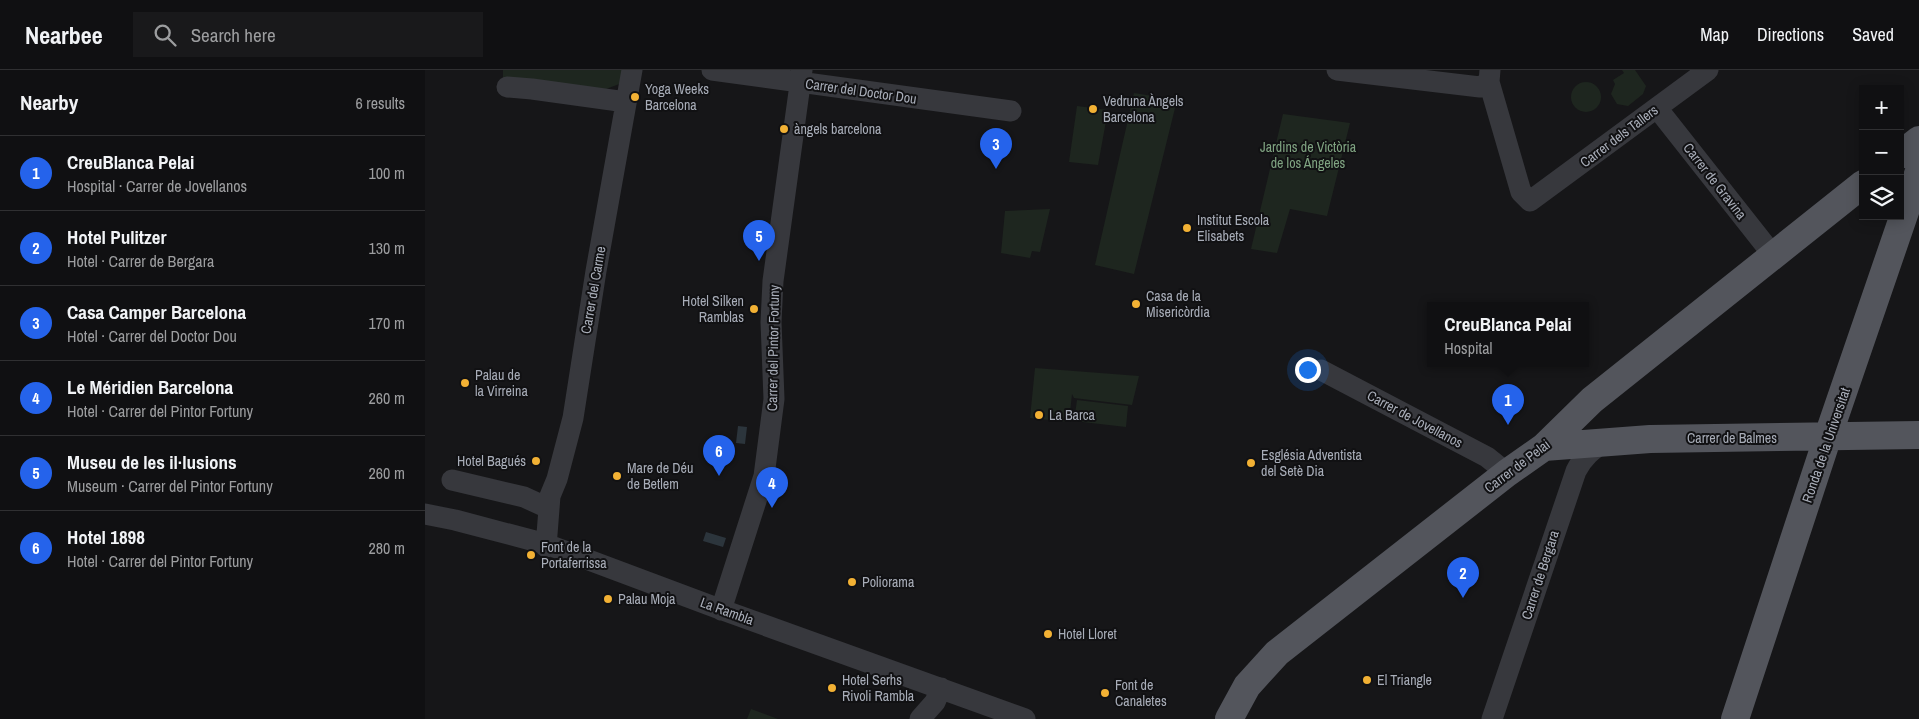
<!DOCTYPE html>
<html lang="en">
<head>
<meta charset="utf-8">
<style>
  body { margin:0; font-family:"Archivo Narrow",sans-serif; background:#19191b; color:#f1f3f6 }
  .controls { position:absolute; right:15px; top:15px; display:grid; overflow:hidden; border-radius:0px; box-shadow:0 2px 12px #0003 }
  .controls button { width:45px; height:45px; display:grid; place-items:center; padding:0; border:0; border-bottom:1px solid #303032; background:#101012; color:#f1f3f6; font:25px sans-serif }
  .you { position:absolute; left:882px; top:299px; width:18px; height:18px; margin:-12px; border:4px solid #fff; border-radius:50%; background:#1a73e8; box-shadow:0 0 0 8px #1a73e833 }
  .badge { display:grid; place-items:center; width:32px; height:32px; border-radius:50%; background:#2563eb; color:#fff; font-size:16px; font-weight:700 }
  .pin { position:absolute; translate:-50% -41px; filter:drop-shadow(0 1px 2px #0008) }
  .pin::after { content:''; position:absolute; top:26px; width:18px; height:15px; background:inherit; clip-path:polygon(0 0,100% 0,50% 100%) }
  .popup { position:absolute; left:1002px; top:232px; width:162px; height:65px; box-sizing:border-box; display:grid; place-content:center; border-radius:0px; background:#101012; filter:drop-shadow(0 1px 4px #0005); font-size:16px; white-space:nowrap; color:#9c9d9f }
  .popup b { font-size:19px; color:#f1f3f6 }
  .popup::after { content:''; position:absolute; left:50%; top:100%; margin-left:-10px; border:10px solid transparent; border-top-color:#101012 }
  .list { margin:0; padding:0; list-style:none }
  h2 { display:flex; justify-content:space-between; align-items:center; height:65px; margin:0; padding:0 20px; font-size:21px }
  h2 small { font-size:16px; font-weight:400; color:#9c9d9f }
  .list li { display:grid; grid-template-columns:32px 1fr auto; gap:15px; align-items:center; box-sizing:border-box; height:75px; padding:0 20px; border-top:1px solid #303032 }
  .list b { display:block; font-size:19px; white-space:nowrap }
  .list p { margin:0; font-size:16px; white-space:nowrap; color:#9c9d9f }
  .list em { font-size:16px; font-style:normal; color:#9c9d9f }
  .icon { flex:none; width:28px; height:28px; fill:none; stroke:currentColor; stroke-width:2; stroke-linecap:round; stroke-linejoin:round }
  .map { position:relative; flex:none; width:1494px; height:649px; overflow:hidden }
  header { display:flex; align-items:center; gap:30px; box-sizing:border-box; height:70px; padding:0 25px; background:#101012; border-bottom:1px solid #303032 }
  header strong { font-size:24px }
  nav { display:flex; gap:28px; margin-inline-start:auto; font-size:18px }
  .search { width:350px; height:45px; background:#19191b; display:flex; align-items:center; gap:12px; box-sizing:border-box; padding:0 18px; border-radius:0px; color:#9c9d9f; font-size:19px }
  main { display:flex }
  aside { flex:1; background:#101012 }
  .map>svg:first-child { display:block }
  .green { fill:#1e261f }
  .water { fill:#2c353c }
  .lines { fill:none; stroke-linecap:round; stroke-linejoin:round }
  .minor { stroke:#37383d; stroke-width:21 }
  .major { stroke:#53555c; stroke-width:28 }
  .poi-dot { fill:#f2b134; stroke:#111113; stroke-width:2 }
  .labels { text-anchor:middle; stroke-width:4; stroke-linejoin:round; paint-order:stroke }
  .poi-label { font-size:14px; fill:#a8adb8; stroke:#111113; text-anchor:start }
  .street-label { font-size:14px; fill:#a8adb8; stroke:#111113 }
  .park-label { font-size:14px; fill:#7fa381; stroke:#111113 }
</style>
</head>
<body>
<header>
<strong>Nearbee</strong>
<div class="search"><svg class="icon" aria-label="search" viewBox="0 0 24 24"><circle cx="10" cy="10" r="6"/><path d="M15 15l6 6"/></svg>Search here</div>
<nav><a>Map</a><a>Directions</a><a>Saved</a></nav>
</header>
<main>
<aside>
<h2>Nearby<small>6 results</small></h2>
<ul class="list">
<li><span class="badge">1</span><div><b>CreuBlanca Pelai</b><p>Hospital · Carrer de Jovellanos</p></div><em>100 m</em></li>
<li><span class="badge">2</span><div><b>Hotel Pulitzer</b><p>Hotel · Carrer de Bergara</p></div><em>130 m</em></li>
<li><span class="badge">3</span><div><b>Casa Camper Barcelona</b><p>Hotel · Carrer del Doctor Dou</p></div><em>170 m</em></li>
<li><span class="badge">4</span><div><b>Le Méridien Barcelona</b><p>Hotel · Carrer del Pintor Fortuny</p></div><em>260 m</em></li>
<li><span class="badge">5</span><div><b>Museu de les il·lusions</b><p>Museum · Carrer del Pintor Fortuny</p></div><em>260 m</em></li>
<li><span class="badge">6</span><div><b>Hotel 1898</b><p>Hotel · Carrer del Pintor Fortuny</p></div><em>280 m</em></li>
</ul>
</aside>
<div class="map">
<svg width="1494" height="649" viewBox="0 0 1494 649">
  <rect width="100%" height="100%" fill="#161618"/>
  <!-- green -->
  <path class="green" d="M 78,0 L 199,0 L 197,13 L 181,19 L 78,8 Z
    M 1197,0 L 1210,0 L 1221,16 L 1218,24 L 1203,36 L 1192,34 L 1186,24 L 1190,14 L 1188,10 L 1199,3 Z
    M1146 27a15 15 0 1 1 30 0a15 15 0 1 1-30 0Z
    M 709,23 L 752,30 L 709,204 L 670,195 Z
    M 652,36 L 683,40 L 673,95 L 644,92 Z
    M 858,44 L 925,53 L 902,146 L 865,139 L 852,183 L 826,179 Z
    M 625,139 L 615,182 L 607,181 L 605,188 L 576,183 L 580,141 Z
    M 610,298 L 714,306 L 707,335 L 649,328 L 647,324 L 644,352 L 605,348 Z
    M 652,330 L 703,336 L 701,357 L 649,351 Z
    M 326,639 L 353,649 L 322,649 Z"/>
  <!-- water -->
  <path class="water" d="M 313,356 L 322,357 L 320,374 L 311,373 Z
    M 281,462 L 301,468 L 298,477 L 278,471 Z"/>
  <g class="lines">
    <!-- minor -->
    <path class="minor" d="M 287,0 L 586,41
      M 912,0 L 1055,17 L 1064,12
      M 1065,0 L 1064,12 L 1096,122 L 1105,131 L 1283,0
      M 82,17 L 107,19 L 201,32
      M 1232,38 L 1348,185
      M 896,300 L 1062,387 L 1082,403
      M 27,410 L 99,427 L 123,438
      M 0,444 L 30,450 L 121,474 L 292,538 L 600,649
      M 121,477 L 125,426 L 132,409 L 148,348 L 171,201 L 207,0
      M 296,540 L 339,406 L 349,329 L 346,252 L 348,211 L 377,0
      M 495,649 L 510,632 L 516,618
      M 1067,649 L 1151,401 C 1158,387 1167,380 1180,371"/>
    <!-- major -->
    <path class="major" d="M 1475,85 L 1494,70
      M 1119,377 L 1225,369 L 1494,365
      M 804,649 L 822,616 L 852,583 L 1082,403 L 1119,377 L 1167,330 L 1438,114
      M 1310,649 L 1403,366 L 1494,101"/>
  </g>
  <!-- markers -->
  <g class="poi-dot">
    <circle cx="210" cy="27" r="5"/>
    <circle cx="668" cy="39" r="5"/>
    <circle cx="359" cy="59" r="5"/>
    <circle cx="762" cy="158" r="5"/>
    <circle cx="711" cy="234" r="5"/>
    <circle cx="329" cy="239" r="5"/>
    <circle cx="40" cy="313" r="5"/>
    <circle cx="614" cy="345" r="5"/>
    <circle cx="111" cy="391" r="5"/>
    <circle cx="826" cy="393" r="5"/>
    <circle cx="192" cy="406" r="5"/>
    <circle cx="106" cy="485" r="5"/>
    <circle cx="427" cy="512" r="5"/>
    <circle cx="183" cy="529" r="5"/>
    <circle cx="623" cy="564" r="5"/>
    <circle cx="942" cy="610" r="5"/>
    <circle cx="407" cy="618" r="5"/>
    <circle cx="680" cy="623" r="5"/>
  </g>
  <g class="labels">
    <!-- poi labels -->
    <g class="poi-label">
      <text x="220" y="24">Yoga Weeks<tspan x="220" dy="16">Barcelona</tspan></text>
      <text x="678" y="36">Vedruna Àngels<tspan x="678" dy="16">Barcelona</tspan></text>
      <text x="369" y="64">àngels barcelona</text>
      <text x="772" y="155">Institut Escola<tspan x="772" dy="16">Elisabets</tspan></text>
      <text x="721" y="231">Casa de la<tspan x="721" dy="16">Misericòrdia</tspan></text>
      <text x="319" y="236" text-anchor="end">Hotel Silken<tspan x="319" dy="16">Ramblas</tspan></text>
      <text x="50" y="310">Palau de<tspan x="50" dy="16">la Virreina</tspan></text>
      <text x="624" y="350">La Barca</text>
      <text x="836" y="390">Església Adventista<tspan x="836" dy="16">del Setè Dia</tspan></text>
      <text x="101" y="396" text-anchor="end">Hotel Bagués</text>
      <text x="202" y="403">Mare de Déu<tspan x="202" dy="16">de Betlem</tspan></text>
      <text x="116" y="482">Font de la<tspan x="116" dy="16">Portaferrissa</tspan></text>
      <text x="437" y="517">Poliorama</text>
      <text x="193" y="534">Palau Moja</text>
      <text x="633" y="569">Hotel Lloret</text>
      <text x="417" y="615">Hotel Serhs<tspan x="417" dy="16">Rivoli Rambla</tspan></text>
      <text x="952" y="615">El Triangle</text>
      <text x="690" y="620">Font de<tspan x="690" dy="16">Canaletes</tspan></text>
    </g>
    <!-- street labels -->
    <g class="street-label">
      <text transform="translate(436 21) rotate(8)" y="5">Carrer del Doctor Dou</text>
      <text transform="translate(1194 66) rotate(-37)" y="5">Carrer dels Tallers</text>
      <text transform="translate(1290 111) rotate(52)" y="5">Carrer de Gravina</text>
      <text transform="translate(168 220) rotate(-80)" y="5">Carrer del Carme</text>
      <text transform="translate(348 278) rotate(-89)" y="5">Carrer del Pintor Fortuny</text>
      <text transform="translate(990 349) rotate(28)" y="5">Carrer de Jovellanos</text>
      <text x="1307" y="373">Carrer de Balmes</text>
      <text transform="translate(1401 375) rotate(-71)" y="5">Ronda de la Universitat</text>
      <text transform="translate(1092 396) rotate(-37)" y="5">Carrer de Pelai</text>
      <text transform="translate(1115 505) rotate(-72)" y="5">Carrer de Bergara</text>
      <text transform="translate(302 541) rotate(20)" y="5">La Rambla</text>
    </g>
    <!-- park labels -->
    <g class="park-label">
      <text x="883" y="82">Jardins de Victòria<tspan x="883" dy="16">de los Ángeles</tspan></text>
    </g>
  </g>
</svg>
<div class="controls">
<button>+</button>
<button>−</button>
<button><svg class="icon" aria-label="layers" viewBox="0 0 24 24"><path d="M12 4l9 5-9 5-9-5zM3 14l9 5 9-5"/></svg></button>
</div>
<div class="you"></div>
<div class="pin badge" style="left:1083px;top:355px">1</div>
<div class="popup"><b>CreuBlanca Pelai</b>Hospital</div>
<div class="pin badge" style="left:1038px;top:528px">2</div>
<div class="pin badge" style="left:571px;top:99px">3</div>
<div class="pin badge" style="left:347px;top:438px">4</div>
<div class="pin badge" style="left:334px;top:191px">5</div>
<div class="pin badge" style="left:294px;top:406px">6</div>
</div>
</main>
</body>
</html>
